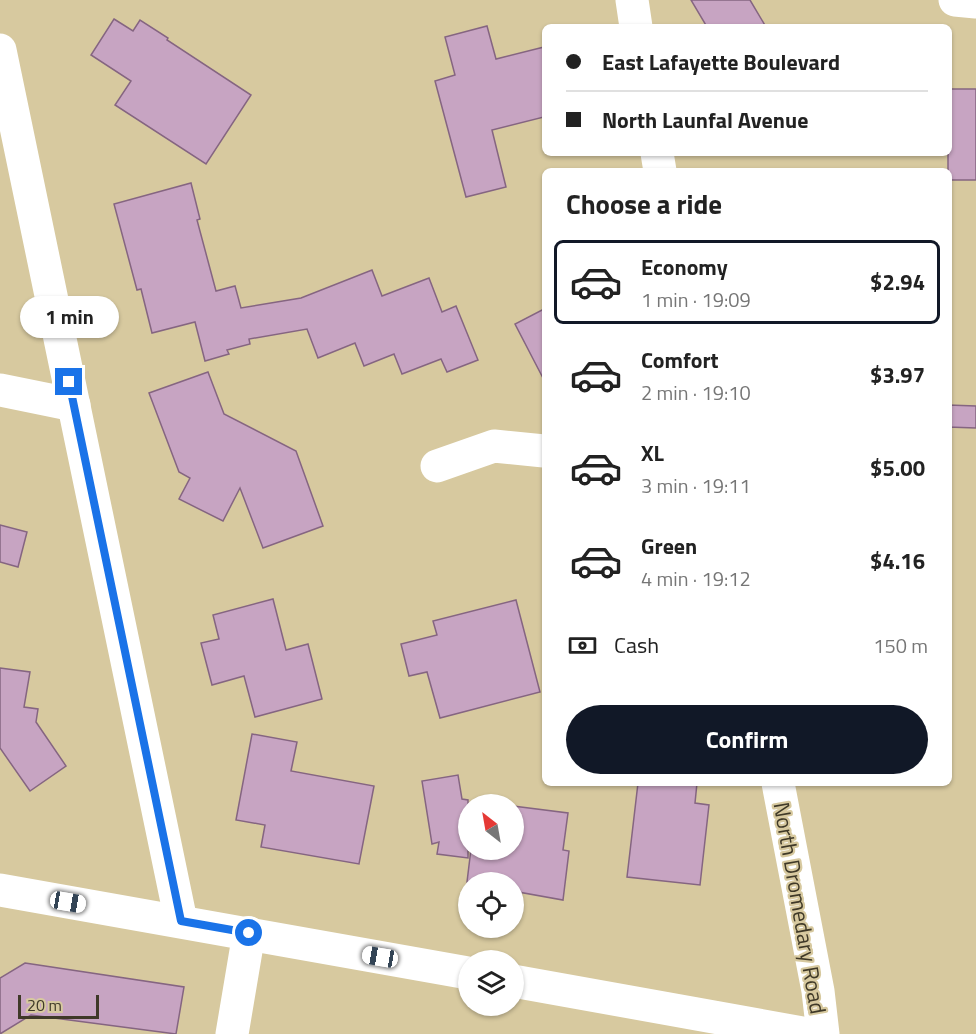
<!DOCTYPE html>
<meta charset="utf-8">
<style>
:root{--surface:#fff;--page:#f2f2f2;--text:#222;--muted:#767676;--line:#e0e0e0;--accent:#111827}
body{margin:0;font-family:"Titillium Web",sans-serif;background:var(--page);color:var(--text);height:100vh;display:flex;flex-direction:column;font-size:22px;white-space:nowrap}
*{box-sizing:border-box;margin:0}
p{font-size:20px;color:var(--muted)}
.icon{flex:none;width:33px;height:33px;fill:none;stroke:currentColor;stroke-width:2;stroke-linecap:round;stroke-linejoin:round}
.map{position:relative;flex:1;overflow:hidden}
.drawer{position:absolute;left:542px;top:168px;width:410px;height:618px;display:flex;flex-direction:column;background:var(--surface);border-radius:9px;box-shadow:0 2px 4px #0004}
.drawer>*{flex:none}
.hud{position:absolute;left:542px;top:24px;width:410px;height:132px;border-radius:9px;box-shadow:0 2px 4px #0004;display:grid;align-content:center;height:132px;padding:0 24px;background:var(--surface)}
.needle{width:39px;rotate:329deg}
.fabs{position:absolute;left:458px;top:794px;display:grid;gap:12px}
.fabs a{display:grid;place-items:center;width:66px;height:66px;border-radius:50%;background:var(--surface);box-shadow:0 2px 4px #0004;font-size:30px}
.scale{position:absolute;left:18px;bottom:15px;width:81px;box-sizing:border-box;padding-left:6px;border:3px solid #3f3928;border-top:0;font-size:16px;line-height:21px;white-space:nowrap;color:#3f3928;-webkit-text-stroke:4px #d7c99f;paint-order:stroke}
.end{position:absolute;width:27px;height:27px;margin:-14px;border:8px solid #1a73e8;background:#fff;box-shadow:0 0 0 3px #fff}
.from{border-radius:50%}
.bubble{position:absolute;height:42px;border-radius:21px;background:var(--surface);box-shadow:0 2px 4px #0004;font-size:20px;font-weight:700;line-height:42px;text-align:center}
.car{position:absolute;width:18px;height:36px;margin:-18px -9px;border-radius:8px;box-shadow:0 0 4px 2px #0007;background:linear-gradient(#fff 24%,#345 0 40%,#fff 0 76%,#345 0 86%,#fff 0)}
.hud b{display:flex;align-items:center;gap:21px;height:57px;font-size:22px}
.hud b+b{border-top:2px solid var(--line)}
.hud i{width:15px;height:15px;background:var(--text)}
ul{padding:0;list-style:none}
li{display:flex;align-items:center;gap:18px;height:84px;margin:0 12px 9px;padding:0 12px;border:3px solid transparent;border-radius:9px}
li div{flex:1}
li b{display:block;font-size:22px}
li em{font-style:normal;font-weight:700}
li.active{border-color:var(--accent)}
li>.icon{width:54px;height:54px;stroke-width:1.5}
h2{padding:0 24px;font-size:27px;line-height:72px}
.pay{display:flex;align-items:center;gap:15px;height:66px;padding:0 24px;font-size:22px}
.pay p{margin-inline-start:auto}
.action{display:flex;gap:12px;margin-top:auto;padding:12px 24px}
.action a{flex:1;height:69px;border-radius:36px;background:var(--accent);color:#fff;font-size:24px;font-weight:700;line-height:69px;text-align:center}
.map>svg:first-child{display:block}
.building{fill:#c7a4c2;stroke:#856581;stroke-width:1.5}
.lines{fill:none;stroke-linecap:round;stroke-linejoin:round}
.minor{stroke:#fff;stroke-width:33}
.route{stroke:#1a73e8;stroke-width:8}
.labels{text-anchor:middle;stroke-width:4.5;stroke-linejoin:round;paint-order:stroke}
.street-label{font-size:22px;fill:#3f3928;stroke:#d7c99f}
</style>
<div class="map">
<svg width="976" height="1034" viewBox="0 0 976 1034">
<rect width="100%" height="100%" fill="#d7c99f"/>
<g class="building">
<polygon points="691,0 750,0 766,27 707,27"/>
<polygon points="114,19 133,31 140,20 168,38 167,40 251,95 206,164 115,105 131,81 91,55"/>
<polygon points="487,26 496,59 544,47 544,117 492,130 506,187 466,197 435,81 455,75 445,37"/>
<rect x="948" y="89" width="28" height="91"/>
<polygon points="191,183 200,219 197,220 216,291 235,286 241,308 301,298 372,270 382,296 429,278 442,312 456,306 478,360 447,372 441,359 402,374 394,354 364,366 355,343 318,358 307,329 249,339 250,344 227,350 229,354 205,361 195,322 152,333 141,289 137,290 114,204"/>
<polygon points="544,309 544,380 515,324"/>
<polygon points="208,372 224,414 296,451 323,526 263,548 240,488 223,521 179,499 190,478 179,472 149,393"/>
<polygon points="948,405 976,406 976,428 948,427"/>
<polygon points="0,525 27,532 18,567 0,562"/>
<polygon points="273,599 286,650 308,644 322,699 255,717 244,676 212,685 201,643 219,639 213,615"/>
<polygon points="516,600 540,692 440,718 427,672 409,676 401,644 437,635 433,621"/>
<polygon points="0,668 30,672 24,707 38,709 36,722 66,766 30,791 0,748"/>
<polygon points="252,734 297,742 291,771 374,786 359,864 261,847 265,825 236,820"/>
<polygon points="458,775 462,799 468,800 468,858 437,854 439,842 432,844 422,781"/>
<polygon points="638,783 697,783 695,803 709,805 700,885 627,877"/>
<polygon points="513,806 568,813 563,850 569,851 563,900 513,891 513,882 467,882 471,849 513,849"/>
<polygon points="25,963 184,987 176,1034 31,1015 0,1034 0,978"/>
</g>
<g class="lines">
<g class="minor">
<polyline points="632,0 636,27"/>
<polyline points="955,0 976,2"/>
<polyline points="0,50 181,921"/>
<polyline points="657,153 660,171"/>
<polyline points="0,390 74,405"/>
<polyline points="437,466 494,446 544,451"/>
<polyline points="778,783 818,991 823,1034"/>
<polyline points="0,890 468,973"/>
<polyline points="513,981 808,1034"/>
<polyline points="232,1034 249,933"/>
</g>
</g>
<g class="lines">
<polyline class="route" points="69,382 181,921 249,933"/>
</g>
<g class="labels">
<g class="street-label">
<text transform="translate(800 908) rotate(80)" y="8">North Dromedary Road</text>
</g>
</g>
</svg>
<div class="fabs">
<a><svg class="needle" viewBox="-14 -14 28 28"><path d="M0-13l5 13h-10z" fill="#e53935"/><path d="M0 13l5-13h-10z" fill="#767676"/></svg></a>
<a><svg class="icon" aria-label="locate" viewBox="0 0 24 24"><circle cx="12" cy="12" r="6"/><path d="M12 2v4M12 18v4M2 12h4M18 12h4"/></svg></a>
<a><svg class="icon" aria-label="layers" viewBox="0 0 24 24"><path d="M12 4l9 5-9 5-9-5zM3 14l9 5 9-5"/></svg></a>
</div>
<div class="scale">20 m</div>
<i class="end from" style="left:249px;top:933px"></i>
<i class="end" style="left:69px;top:382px"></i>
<div class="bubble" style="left:20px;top:296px;width:99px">1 min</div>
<i class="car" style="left:68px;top:902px;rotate:100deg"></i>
<i class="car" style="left:380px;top:957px;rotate:280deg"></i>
<div class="hud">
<b><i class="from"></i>East Lafayette Boulevard</b>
<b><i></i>North Launfal Avenue</b>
</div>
<section class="drawer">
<h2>Choose a ride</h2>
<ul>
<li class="active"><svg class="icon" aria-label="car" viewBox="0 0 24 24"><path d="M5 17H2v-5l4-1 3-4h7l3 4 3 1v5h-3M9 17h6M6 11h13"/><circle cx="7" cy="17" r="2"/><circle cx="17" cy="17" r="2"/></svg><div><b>Economy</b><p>1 min · 19:09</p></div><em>$2.94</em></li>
<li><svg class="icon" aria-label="car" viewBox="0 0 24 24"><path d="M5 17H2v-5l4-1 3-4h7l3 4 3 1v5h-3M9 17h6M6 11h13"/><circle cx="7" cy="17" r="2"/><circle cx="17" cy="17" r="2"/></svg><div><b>Comfort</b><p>2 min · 19:10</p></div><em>$3.97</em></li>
<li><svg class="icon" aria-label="car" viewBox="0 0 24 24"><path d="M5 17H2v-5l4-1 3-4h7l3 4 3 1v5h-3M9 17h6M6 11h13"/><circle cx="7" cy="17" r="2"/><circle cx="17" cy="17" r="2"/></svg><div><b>XL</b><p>3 min · 19:11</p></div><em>$5.00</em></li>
<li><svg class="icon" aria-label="car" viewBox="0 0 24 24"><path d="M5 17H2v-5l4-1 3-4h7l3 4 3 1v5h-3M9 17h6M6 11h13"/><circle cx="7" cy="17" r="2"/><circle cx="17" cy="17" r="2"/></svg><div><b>Green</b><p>4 min · 19:12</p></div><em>$4.16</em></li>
</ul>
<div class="pay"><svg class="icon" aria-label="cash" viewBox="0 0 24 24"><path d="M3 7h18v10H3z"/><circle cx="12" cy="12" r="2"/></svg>Cash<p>150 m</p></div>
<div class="action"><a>Confirm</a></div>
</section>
</div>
